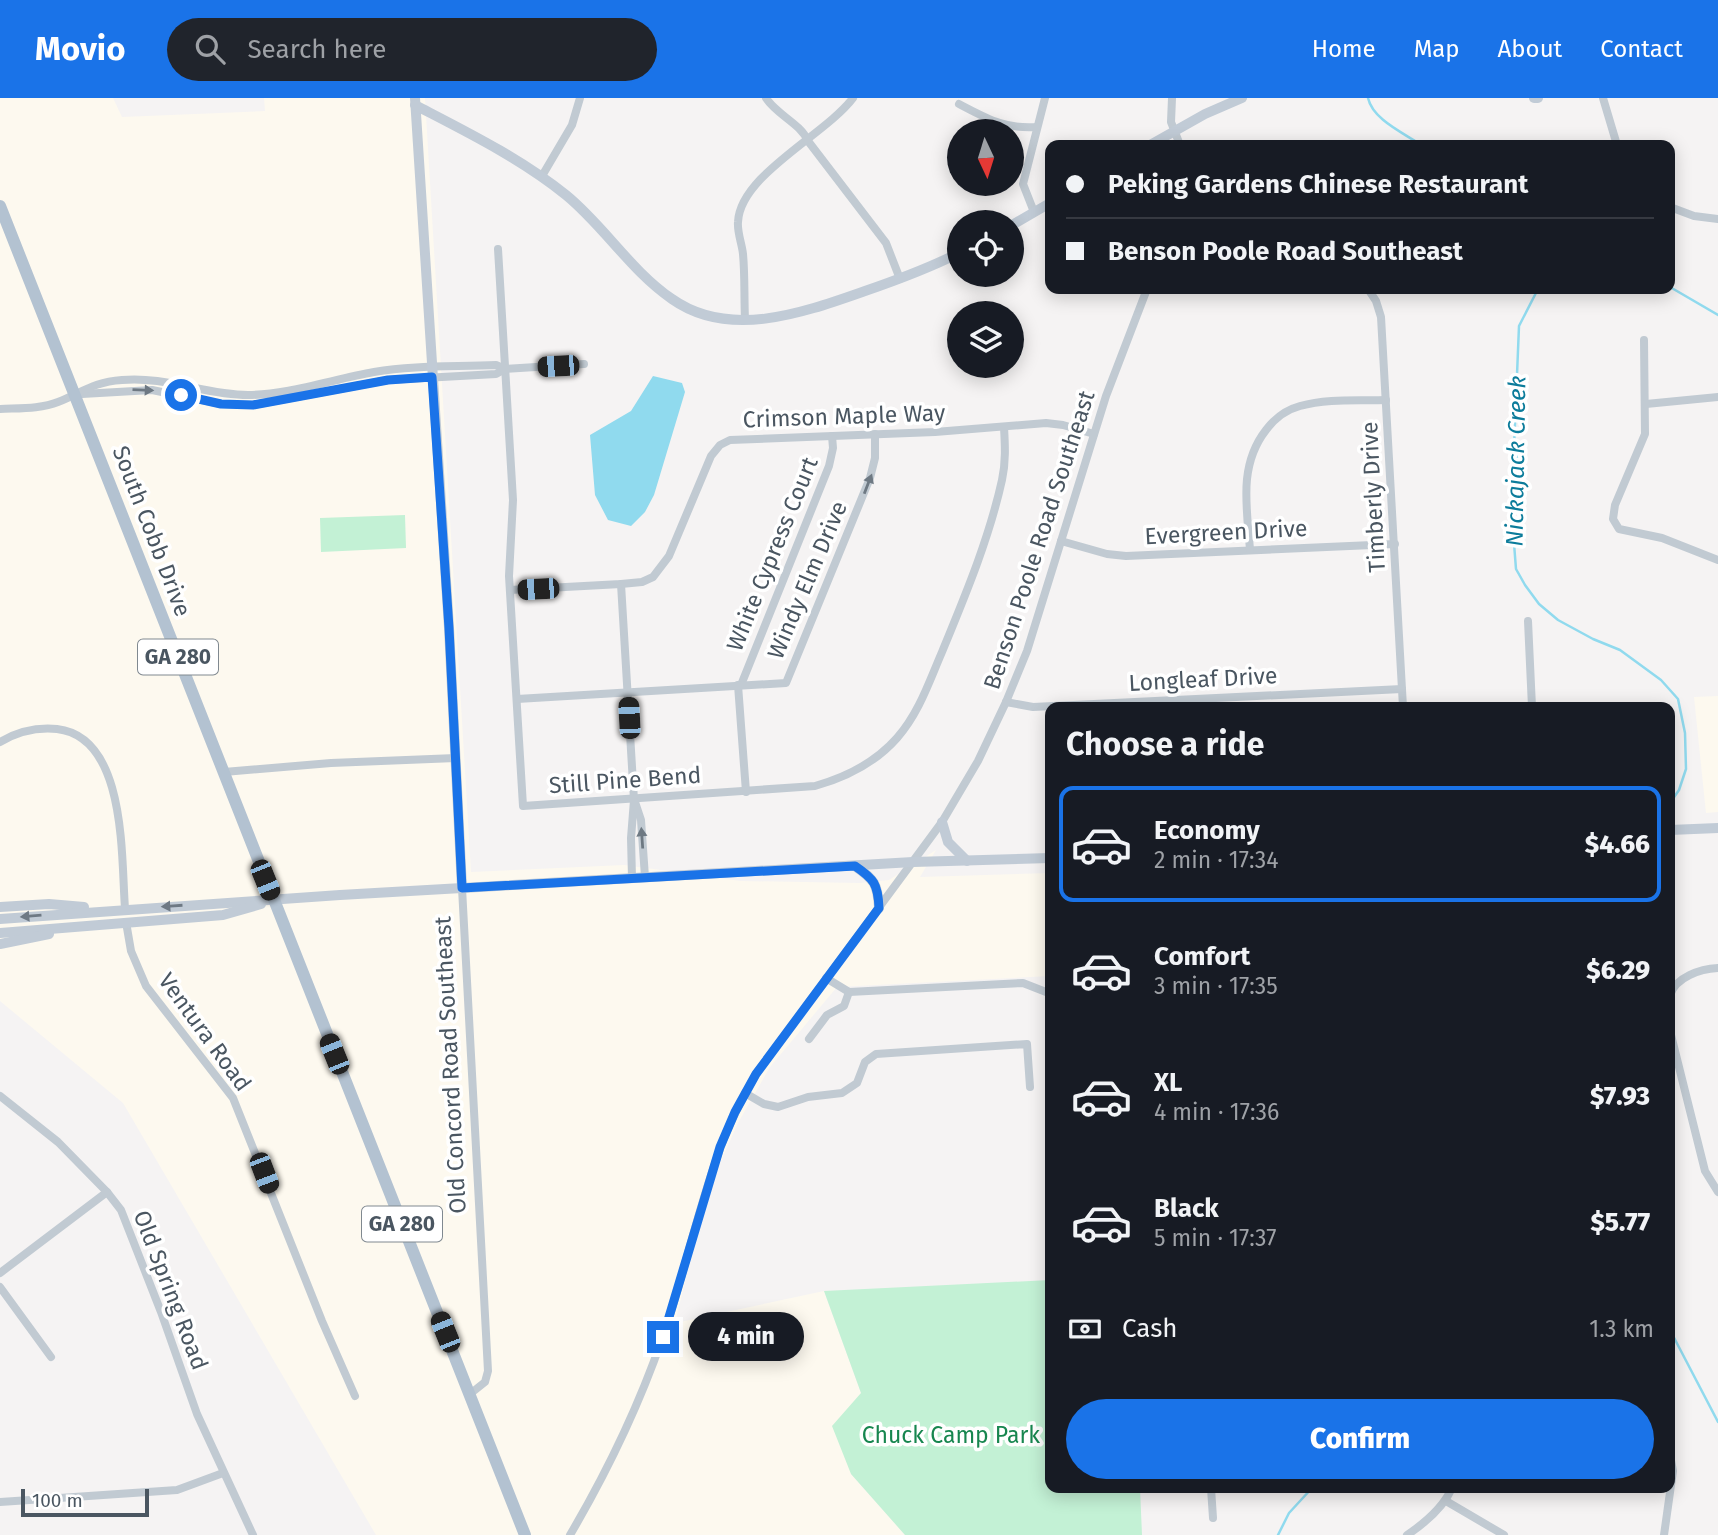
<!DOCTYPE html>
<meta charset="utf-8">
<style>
:root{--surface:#171b24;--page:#20242c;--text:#f1f3f6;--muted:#9ea1a6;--line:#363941;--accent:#1a73e8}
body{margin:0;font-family:"Fira Sans",sans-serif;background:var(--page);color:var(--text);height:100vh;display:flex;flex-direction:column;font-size:26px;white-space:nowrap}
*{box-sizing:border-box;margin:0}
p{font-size:23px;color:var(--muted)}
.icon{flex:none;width:38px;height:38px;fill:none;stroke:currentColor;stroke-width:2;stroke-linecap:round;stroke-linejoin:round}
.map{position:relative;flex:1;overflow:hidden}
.panel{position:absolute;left:1045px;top:604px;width:630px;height:791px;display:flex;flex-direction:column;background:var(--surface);border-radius:14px;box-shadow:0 4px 18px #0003}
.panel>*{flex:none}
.guide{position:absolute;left:1045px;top:42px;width:630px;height:154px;border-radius:14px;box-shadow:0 4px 18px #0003;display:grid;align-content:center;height:154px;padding:0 21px;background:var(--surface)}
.needle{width:46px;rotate:176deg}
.tools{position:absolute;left:947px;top:21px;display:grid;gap:14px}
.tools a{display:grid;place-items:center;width:77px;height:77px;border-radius:50%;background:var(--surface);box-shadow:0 4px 18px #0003;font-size:35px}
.scale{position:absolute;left:21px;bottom:18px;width:128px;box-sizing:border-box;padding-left:7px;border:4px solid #4a5661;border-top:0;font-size:19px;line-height:24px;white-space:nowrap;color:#4a5661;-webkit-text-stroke:5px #fff;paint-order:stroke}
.end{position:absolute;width:32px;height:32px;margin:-16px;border:9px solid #1a73e8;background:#fff;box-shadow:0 0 0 4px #fff}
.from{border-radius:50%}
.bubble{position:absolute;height:49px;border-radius:24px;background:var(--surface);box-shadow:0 4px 18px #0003;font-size:23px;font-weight:800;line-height:49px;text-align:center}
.car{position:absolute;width:21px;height:42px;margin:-21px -10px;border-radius:9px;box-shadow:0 0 5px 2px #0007;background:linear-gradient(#222 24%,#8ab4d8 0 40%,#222 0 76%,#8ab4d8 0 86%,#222 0)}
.guide b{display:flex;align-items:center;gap:24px;height:66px;font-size:26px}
.guide b+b{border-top:2px solid var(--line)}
.guide i{width:18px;height:18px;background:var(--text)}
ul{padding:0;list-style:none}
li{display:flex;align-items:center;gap:21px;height:116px;margin:0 14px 10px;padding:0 7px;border:4px solid transparent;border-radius:14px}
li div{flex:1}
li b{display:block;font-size:26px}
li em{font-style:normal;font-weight:800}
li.selected{border-color:var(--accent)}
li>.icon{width:63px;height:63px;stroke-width:1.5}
h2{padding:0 21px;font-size:32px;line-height:84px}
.pay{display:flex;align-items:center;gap:18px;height:77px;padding:0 21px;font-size:26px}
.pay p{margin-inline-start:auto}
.action{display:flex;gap:14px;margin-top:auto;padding:14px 21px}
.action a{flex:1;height:80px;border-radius:42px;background:var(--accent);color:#fff;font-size:28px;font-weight:800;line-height:80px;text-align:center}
header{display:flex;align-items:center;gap:42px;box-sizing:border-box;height:98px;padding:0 35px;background:var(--accent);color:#fff}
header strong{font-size:33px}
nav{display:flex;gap:38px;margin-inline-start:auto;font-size:24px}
.search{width:490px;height:63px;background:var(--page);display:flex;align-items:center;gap:18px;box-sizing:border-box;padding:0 24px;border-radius:38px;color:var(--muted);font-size:26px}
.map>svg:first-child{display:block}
.commercial{fill:#fdf9ef}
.green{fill:#c3f1d5}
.water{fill:#90daee}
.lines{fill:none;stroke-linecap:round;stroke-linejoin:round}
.stream{stroke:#90daee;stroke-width:2.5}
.street{stroke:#c1cad2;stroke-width:8}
.secondary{stroke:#c1cbd6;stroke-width:10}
.primary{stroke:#b3c2d1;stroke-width:12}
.oneway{fill:#6e7983}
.oneway2{fill:#6e7984}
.route{stroke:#1a73e8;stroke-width:9}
.labels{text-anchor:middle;stroke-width:7;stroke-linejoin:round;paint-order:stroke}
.shield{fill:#fff;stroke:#808990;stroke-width:2}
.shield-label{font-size:21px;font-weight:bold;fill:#4a5661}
.street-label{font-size:23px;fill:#4a5661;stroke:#fff}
.park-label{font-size:23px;fill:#17864f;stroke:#fff}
.water-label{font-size:24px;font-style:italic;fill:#0c7c9b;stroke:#fff}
</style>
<header>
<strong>Movio</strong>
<div class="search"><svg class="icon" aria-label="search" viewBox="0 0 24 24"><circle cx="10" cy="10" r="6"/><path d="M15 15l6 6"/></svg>Search here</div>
<nav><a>Home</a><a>Map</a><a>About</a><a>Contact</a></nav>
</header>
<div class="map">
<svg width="1718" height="1437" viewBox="0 0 1718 1437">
<rect width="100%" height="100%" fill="#f5f3f3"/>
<g class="commercial">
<polygon points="0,0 113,0 122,19 265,13 264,0 425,0 471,774 624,767 741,783 860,785 889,782 936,752 920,779 1050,775 1050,878 837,889 770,969 738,1025 706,1096 675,1225 824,1193 861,1295 851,1376 905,1437 376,1437 123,1005 0,903"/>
<polygon points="1718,598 1718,714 1706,715 1694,599"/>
</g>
<g class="green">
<polygon points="405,417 406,450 321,454 320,420"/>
<polygon points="1050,1182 1050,1390 1140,1390 1142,1437 905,1437 851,1376 832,1328 861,1295 824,1193"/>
</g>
<polygon class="water" points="653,278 682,285 685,294 654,397 645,414 631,428 608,422 595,397 590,337 631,313"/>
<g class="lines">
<g class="stream">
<path d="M1368,0C1373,22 1404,35 1421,47"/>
<polyline points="1670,189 1718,217"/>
<polyline points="1538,191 1519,228 1514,350 1517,360 1512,420 1516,471 1525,487 1539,506 1558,522 1593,541 1620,552 1661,582 1678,601 1685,635 1686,671 1679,692 1670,705"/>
<polyline points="1670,1232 1718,1324"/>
<polyline points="1278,1437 1289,1415 1312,1390"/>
</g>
<g class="street">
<path d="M766,0C777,17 800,25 808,43L886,145L900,181"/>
<polyline points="1172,0 1171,24 1180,47"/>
<polyline points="1603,0 1617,47"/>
<path d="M959,6C988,21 1004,31 1037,29"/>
<polyline points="542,78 572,27 580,0"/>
<polyline points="1670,109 1694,118 1718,121"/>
<polyline points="1034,114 1023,86 1045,0"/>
<path d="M498,151L513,402L509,478L523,708L815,688C847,679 875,665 897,640C919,615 929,584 942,554C965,498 989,441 1002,382C1006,364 1005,347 1004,329"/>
<polyline points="1368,191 1376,203 1381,219 1403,609"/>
<path d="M745,221C744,199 745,177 743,156C742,146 737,134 738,124C740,77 825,37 853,0"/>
<polyline points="1644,242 1645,336 1615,407 1613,421 1619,431 1662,440 1718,462"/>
<polyline points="82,296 152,292 221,306 253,307 388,282 496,276 505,271"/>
<polyline points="1646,306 1718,299"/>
<path d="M0,311C18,310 41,311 58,304C83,294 93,284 122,282C166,278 205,297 248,297C287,297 334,281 374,274C414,267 455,269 496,267L505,271L584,266"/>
<polyline points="1061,443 1107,456 1126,458 1395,446"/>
<path d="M1250,452C1247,410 1238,368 1266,332C1275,320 1285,312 1300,308C1328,300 1358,303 1386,302"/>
<polyline points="621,486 634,702 631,740 632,780"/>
<polyline points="510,492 621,486 642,484 653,479 669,458 711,358 720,347 730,342 935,334 1046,325 1063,327 1094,336"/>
<polyline points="1528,523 1532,609"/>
<polyline points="738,587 746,694"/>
<polyline points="741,587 829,368 833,350 832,338"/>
<polyline points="517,601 786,585 870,380 875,360 875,336"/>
<polyline points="1006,604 1033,609 1402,591"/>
<path d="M0,644C17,634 37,629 57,631C127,639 121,760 125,810"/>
<polyline points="224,674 331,665 456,660"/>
<polyline points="635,704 641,722 645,779"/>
<polyline points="462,790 488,1273 485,1284 470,1296"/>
<polyline points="126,824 131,853 146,888 233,1000 322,1223 355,1298"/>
<polyline points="826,880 849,894 1023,885 1046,894"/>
<path d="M1670,897C1676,879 1700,871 1718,870"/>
<polyline points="1670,933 1705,1073 1718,1094"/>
<polyline points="809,941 827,917 844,908 849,894"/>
<polyline points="745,995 764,1006 778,1009 808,999 842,995 857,985 865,964 876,956 1027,946 1030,989"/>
<polyline points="0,998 58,1044 107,1094 121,1112 161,1214 197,1316 253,1437"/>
<polyline points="0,1175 107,1094"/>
<polyline points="0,1189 51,1259"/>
<polyline points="1211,1390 1213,1420"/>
<polyline points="1446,1403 1504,1437"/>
<polyline points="0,1404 177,1392 223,1375"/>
<path d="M570,1437C607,1374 638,1310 662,1241C685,1176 698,1107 723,1043C732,1019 744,998 756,976L942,724L978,663L1006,604L1027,553L1106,298L1147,191"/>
<path d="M1407,1437C1425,1425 1443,1410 1452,1390"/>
<polyline points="1664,1437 1673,1373 1670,1357"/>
</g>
<g class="secondary">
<polyline points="415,0 449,530 462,790"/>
<polyline points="1534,0 1538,0"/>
<path d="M415,7C467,34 520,60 566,97C604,128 631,173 672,201C730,242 805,214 865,193C897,182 929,170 959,155"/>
<polyline points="1150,47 1205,16 1242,0"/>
<polyline points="1012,127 1050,105"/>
<polyline points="942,724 948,744 967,763"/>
<polyline points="1670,732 1718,730"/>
<path d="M855,768C874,781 878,786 879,810"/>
<polyline points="0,809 49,806 84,809"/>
<polyline points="0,821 340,797 913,764 1050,760"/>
<polyline points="0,835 223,817 261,806"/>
<polyline points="0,846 49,836"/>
</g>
<polyline class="primary" points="0,108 525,1437"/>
</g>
<defs><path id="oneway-solid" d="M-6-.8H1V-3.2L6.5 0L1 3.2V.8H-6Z" transform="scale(1.75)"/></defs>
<g class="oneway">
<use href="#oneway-solid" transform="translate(143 292) rotate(2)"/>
<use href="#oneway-solid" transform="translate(868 386) rotate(-69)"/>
<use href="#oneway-solid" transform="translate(642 740) rotate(-94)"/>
</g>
<g class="oneway2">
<use href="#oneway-solid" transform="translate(172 808) rotate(176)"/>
<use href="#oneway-solid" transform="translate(31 818) rotate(175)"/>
</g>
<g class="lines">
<path class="route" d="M181,297L221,306L253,307L388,282L432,279L449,530L462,790L855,768C874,781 878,786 879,810L756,976L735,1014L720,1049L663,1239"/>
</g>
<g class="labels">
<g class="shield">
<rect x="138" y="541.5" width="80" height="35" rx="5"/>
<rect x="362" y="1108.5" width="80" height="35" rx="5"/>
</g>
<g class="shield-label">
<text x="178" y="566">GA 280</text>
<text x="402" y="1133">GA 280</text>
</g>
<g class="street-label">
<text transform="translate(844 318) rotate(-2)" y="8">Crimson Maple Way</text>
<text transform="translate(1373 399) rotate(-93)" y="8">Timberly Drive</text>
<text transform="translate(152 433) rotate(69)" y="8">South Cobb Drive</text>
<text transform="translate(1226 434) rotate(-3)" y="8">Evergreen Drive</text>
<text transform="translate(1039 442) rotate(-72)" y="8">Benson Poole Road Southeast</text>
<text transform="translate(772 456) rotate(-68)" y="8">White Cypress Court</text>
<text transform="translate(807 482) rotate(-67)" y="8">Windy Elm Drive</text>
<text transform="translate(1203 581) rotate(-3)" y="8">Longleaf Drive</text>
<text transform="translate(625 682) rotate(-4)" y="8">Still Pine Bend</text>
<text transform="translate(205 934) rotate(54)" y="8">Ventura Road</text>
<text transform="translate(450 967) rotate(-93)" y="8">Old Concord Road Southeast</text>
<text transform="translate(171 1192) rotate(69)" y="8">Old Spring Road</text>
</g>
<g class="park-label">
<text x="951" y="1345">Chuck Camp Park</text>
</g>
<g class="water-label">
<text transform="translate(1516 363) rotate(-89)" y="8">Nickajack Creek</text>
</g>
</g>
</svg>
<div class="tools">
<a><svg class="needle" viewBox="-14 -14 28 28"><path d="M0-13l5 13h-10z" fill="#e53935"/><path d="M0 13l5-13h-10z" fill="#9ea1a6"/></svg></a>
<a><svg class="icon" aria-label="locate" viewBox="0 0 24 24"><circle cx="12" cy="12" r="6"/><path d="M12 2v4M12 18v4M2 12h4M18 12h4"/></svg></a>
<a><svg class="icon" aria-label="layers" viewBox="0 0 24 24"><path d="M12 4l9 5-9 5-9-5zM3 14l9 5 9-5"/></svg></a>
</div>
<div class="scale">100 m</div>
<i class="end from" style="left:181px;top:297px"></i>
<i class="end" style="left:663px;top:1239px"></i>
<div class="bubble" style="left:688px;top:1214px;width:116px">4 min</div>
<i class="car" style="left:558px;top:268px;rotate:267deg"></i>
<i class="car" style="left:538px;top:491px;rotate:267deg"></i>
<i class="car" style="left:629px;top:620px;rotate:357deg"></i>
<i class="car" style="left:265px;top:782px;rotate:158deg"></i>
<i class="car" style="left:334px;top:956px;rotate:338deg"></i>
<i class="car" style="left:264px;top:1075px;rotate:159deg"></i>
<i class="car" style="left:445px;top:1234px;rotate:338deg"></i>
<div class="guide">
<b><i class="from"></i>Peking Gardens Chinese Restaurant</b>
<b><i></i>Benson Poole Road Southeast</b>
</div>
<section class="panel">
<h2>Choose a ride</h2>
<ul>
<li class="selected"><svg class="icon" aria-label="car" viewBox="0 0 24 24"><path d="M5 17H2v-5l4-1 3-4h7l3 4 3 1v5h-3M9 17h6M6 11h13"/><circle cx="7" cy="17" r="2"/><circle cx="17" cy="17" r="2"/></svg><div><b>Economy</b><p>2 min · 17:34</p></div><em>$4.66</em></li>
<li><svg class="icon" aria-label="car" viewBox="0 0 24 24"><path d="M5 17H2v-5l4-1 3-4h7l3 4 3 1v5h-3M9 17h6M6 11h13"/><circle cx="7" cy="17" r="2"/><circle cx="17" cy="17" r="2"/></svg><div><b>Comfort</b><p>3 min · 17:35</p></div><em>$6.29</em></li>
<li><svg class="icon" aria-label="car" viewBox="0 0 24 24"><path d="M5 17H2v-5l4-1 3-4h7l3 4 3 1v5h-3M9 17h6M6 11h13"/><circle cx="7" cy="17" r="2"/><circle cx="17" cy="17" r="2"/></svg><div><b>XL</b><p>4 min · 17:36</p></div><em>$7.93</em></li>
<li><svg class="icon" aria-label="car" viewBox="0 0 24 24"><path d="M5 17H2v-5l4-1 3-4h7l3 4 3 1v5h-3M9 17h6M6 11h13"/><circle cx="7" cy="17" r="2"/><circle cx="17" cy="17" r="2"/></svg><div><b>Black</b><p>5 min · 17:37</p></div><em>$5.77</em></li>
</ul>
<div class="pay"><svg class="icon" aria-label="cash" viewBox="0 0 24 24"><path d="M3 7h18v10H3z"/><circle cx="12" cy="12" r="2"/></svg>Cash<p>1.3 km</p></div>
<div class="action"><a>Confirm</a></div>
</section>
</div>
